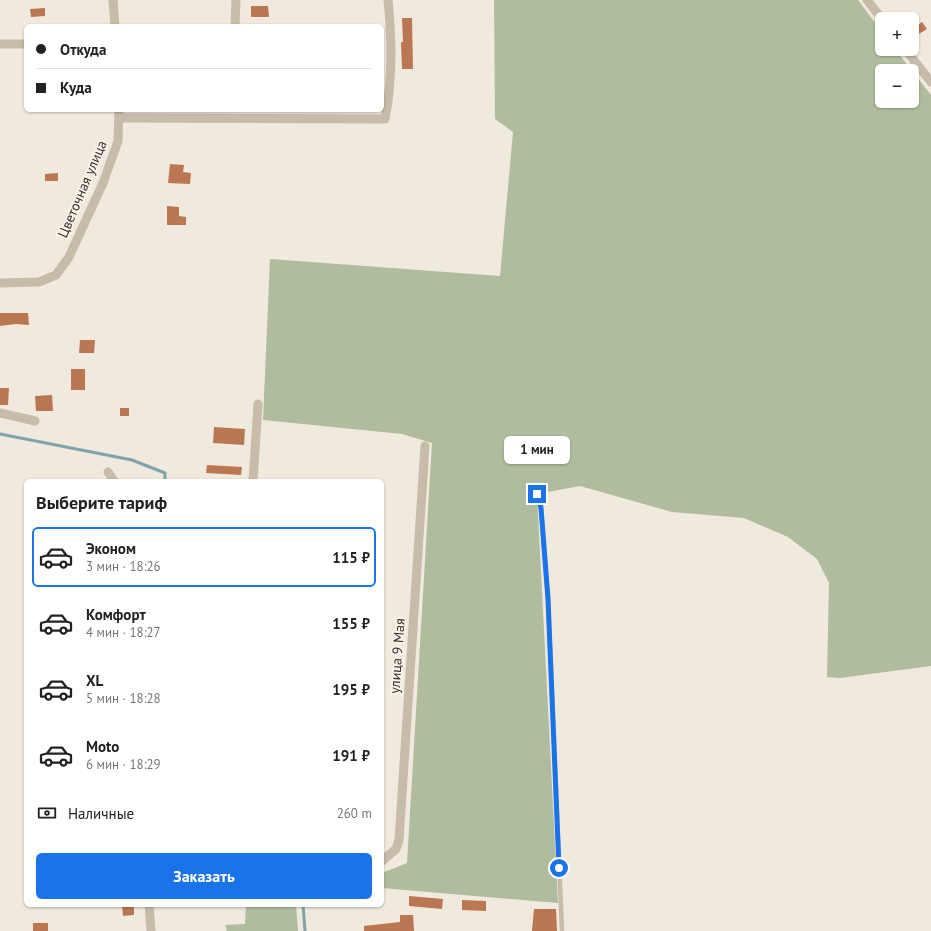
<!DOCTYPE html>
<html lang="ru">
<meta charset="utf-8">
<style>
:root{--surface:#fff;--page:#f6f6f6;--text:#222;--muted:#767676;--line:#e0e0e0;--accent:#1a73e8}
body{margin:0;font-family:"PT Sans",sans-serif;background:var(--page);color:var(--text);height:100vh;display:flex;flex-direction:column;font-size:15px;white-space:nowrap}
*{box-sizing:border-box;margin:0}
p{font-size:13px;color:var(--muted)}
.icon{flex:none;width:22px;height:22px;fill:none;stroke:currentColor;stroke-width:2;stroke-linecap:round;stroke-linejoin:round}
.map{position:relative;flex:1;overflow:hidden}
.details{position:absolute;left:24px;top:479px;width:360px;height:428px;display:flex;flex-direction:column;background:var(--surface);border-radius:6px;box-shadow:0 1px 3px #0004}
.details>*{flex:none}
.banner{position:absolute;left:24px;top:24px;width:360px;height:88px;border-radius:6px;box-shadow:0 1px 3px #0004;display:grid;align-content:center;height:88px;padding:0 12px;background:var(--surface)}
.controls{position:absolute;left:875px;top:12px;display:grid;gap:8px}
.controls a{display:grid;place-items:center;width:44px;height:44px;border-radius:6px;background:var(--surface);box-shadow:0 1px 3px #0004;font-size:20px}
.end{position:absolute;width:18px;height:18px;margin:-9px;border:5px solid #1a73e8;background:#fff;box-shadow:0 0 0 2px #fff}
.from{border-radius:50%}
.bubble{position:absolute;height:28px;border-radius:6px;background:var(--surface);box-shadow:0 1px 3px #0004;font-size:13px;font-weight:700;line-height:28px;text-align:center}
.banner b{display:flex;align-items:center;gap:14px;height:38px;font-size:15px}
.banner b+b{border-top:1px solid var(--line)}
.banner i{width:10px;height:10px;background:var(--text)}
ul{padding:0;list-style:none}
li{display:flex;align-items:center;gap:12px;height:60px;margin:0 8px 6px;padding:0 4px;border:2px solid transparent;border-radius:6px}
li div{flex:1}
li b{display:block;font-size:15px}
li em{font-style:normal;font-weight:700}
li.on{border-color:var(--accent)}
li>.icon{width:36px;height:36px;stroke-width:1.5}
h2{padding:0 12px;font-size:18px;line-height:48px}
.pay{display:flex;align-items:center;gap:10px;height:44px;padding:0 12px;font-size:15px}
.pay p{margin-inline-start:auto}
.cta{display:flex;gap:8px;margin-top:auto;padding:8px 12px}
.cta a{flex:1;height:46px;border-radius:6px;background:var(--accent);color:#fff;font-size:16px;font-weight:700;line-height:46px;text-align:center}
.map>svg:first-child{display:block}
.green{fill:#afbd9e;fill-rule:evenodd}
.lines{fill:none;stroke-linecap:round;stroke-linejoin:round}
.stream{stroke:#7fa3aa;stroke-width:3}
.building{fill:#ba7751}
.lane{stroke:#c7bbaa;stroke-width:4.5}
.street{stroke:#c7bbaa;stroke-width:9}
.route{stroke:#1a73e8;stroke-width:5}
.labels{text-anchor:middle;stroke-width:4;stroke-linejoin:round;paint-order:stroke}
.street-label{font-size:14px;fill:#352e29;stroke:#f8f3e9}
</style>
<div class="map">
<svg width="931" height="931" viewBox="0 0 931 931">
<rect width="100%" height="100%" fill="#f0e9dd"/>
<g class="green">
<path d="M494,0H858L882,32V49H895L931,95V666L840,678L827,677L829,583L817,559L788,537L744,518L672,512L580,486L537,494L558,903L382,888V873L407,863L432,443L402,434L263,420L270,259L500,276L513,132L495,119ZM882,71H912V101H882Z"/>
<polygon points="246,905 296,905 298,931 227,931 225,925 245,924"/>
</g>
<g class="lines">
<g class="stream">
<polyline points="0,434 132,460 165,473 165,481"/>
<polyline points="303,905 305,931"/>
</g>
</g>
<g class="building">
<polygon points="251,6 268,6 269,17 251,17"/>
<polygon points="45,8 45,16 31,17 30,9"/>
<polygon points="402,18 412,18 413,69 402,69 401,42 403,42"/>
<polygon points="922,22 927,29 912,38 912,29"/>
<polygon points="170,164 184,165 183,172 191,173 190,184 168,183"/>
<polygon points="58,173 58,181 45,181 45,174"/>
<polygon points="167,206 179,207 179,216 186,217 186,225 167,225"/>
<polygon points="0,313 28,313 29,325 16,324 0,326"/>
<polygon points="80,340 95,340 94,353 79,353"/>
<rect x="71" y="369" width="14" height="21"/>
<polygon points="0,388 9,388 8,405 0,405"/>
<polygon points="52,395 53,411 36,411 35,396"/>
<rect x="120" y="408" width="9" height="8"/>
<polygon points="214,427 245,429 244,445 213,443"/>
<polygon points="207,465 242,467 241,475 206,473"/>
<polygon points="409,896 443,899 442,909 409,906"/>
<polygon points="462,900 486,901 486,911 462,910"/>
<polygon points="122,905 134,905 134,915 123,916"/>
<polygon points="534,909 556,909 557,931 532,931"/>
<polygon points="400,915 413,915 414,931 364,931 364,926 400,922"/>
<rect x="33" y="923" width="15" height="8"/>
</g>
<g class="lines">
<polyline class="lane" points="537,494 541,508 548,599 562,931"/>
<g class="street">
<polyline points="113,0 115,26"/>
<polyline points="867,0 882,19"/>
<polyline points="235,26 236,0"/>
<polyline points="0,44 26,44"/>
<polyline points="905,49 931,82"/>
<path d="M119,118L385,119C393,80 392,40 388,0"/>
<polyline points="0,283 39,282 56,275 69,257 103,183 118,141 119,110"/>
<polyline points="0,413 35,421"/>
<polyline points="108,472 114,481"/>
<polyline points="253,481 258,404"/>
<polyline points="382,861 396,849 399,840 425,446"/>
<polyline points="149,905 151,931"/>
</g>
</g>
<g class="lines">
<polyline class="route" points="537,494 541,508 548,599 559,868"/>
</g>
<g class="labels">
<g class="street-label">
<text transform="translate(82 189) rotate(-67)" y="5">Цветочная улица</text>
<text transform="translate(397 656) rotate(-86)" y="5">улица 9 Мая</text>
</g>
</g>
</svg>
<div class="controls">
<a>+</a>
<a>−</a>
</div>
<i class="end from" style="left:559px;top:868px"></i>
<i class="end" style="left:537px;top:494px"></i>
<div class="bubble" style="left:504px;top:436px;width:66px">1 мин</div>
<div class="banner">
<b><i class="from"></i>Откуда</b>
<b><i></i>Куда</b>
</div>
<section class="details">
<h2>Выберите тариф</h2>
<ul>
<li class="on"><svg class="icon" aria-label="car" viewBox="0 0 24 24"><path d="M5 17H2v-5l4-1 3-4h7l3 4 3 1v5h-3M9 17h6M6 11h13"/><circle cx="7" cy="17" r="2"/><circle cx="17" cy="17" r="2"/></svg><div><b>Эконом</b><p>3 мин · 18:26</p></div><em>115 ₽</em></li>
<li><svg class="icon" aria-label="car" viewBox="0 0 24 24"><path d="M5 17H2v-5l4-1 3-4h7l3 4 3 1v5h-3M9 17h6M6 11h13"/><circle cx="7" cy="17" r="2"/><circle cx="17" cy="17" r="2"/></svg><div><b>Комфорт</b><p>4 мин · 18:27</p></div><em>155 ₽</em></li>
<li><svg class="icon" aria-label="car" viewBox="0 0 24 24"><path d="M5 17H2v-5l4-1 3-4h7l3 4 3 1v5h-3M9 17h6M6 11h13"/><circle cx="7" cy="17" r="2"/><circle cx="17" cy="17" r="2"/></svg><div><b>XL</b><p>5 мин · 18:28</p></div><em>195 ₽</em></li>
<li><svg class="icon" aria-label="car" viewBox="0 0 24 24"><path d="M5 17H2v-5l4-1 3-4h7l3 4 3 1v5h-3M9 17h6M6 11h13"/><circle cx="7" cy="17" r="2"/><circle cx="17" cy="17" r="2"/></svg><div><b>Moto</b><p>6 мин · 18:29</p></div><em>191 ₽</em></li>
</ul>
<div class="pay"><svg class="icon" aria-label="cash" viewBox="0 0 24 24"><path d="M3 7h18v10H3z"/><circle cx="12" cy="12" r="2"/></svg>Наличные<p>260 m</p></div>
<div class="cta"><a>Заказать</a></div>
</section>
</div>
